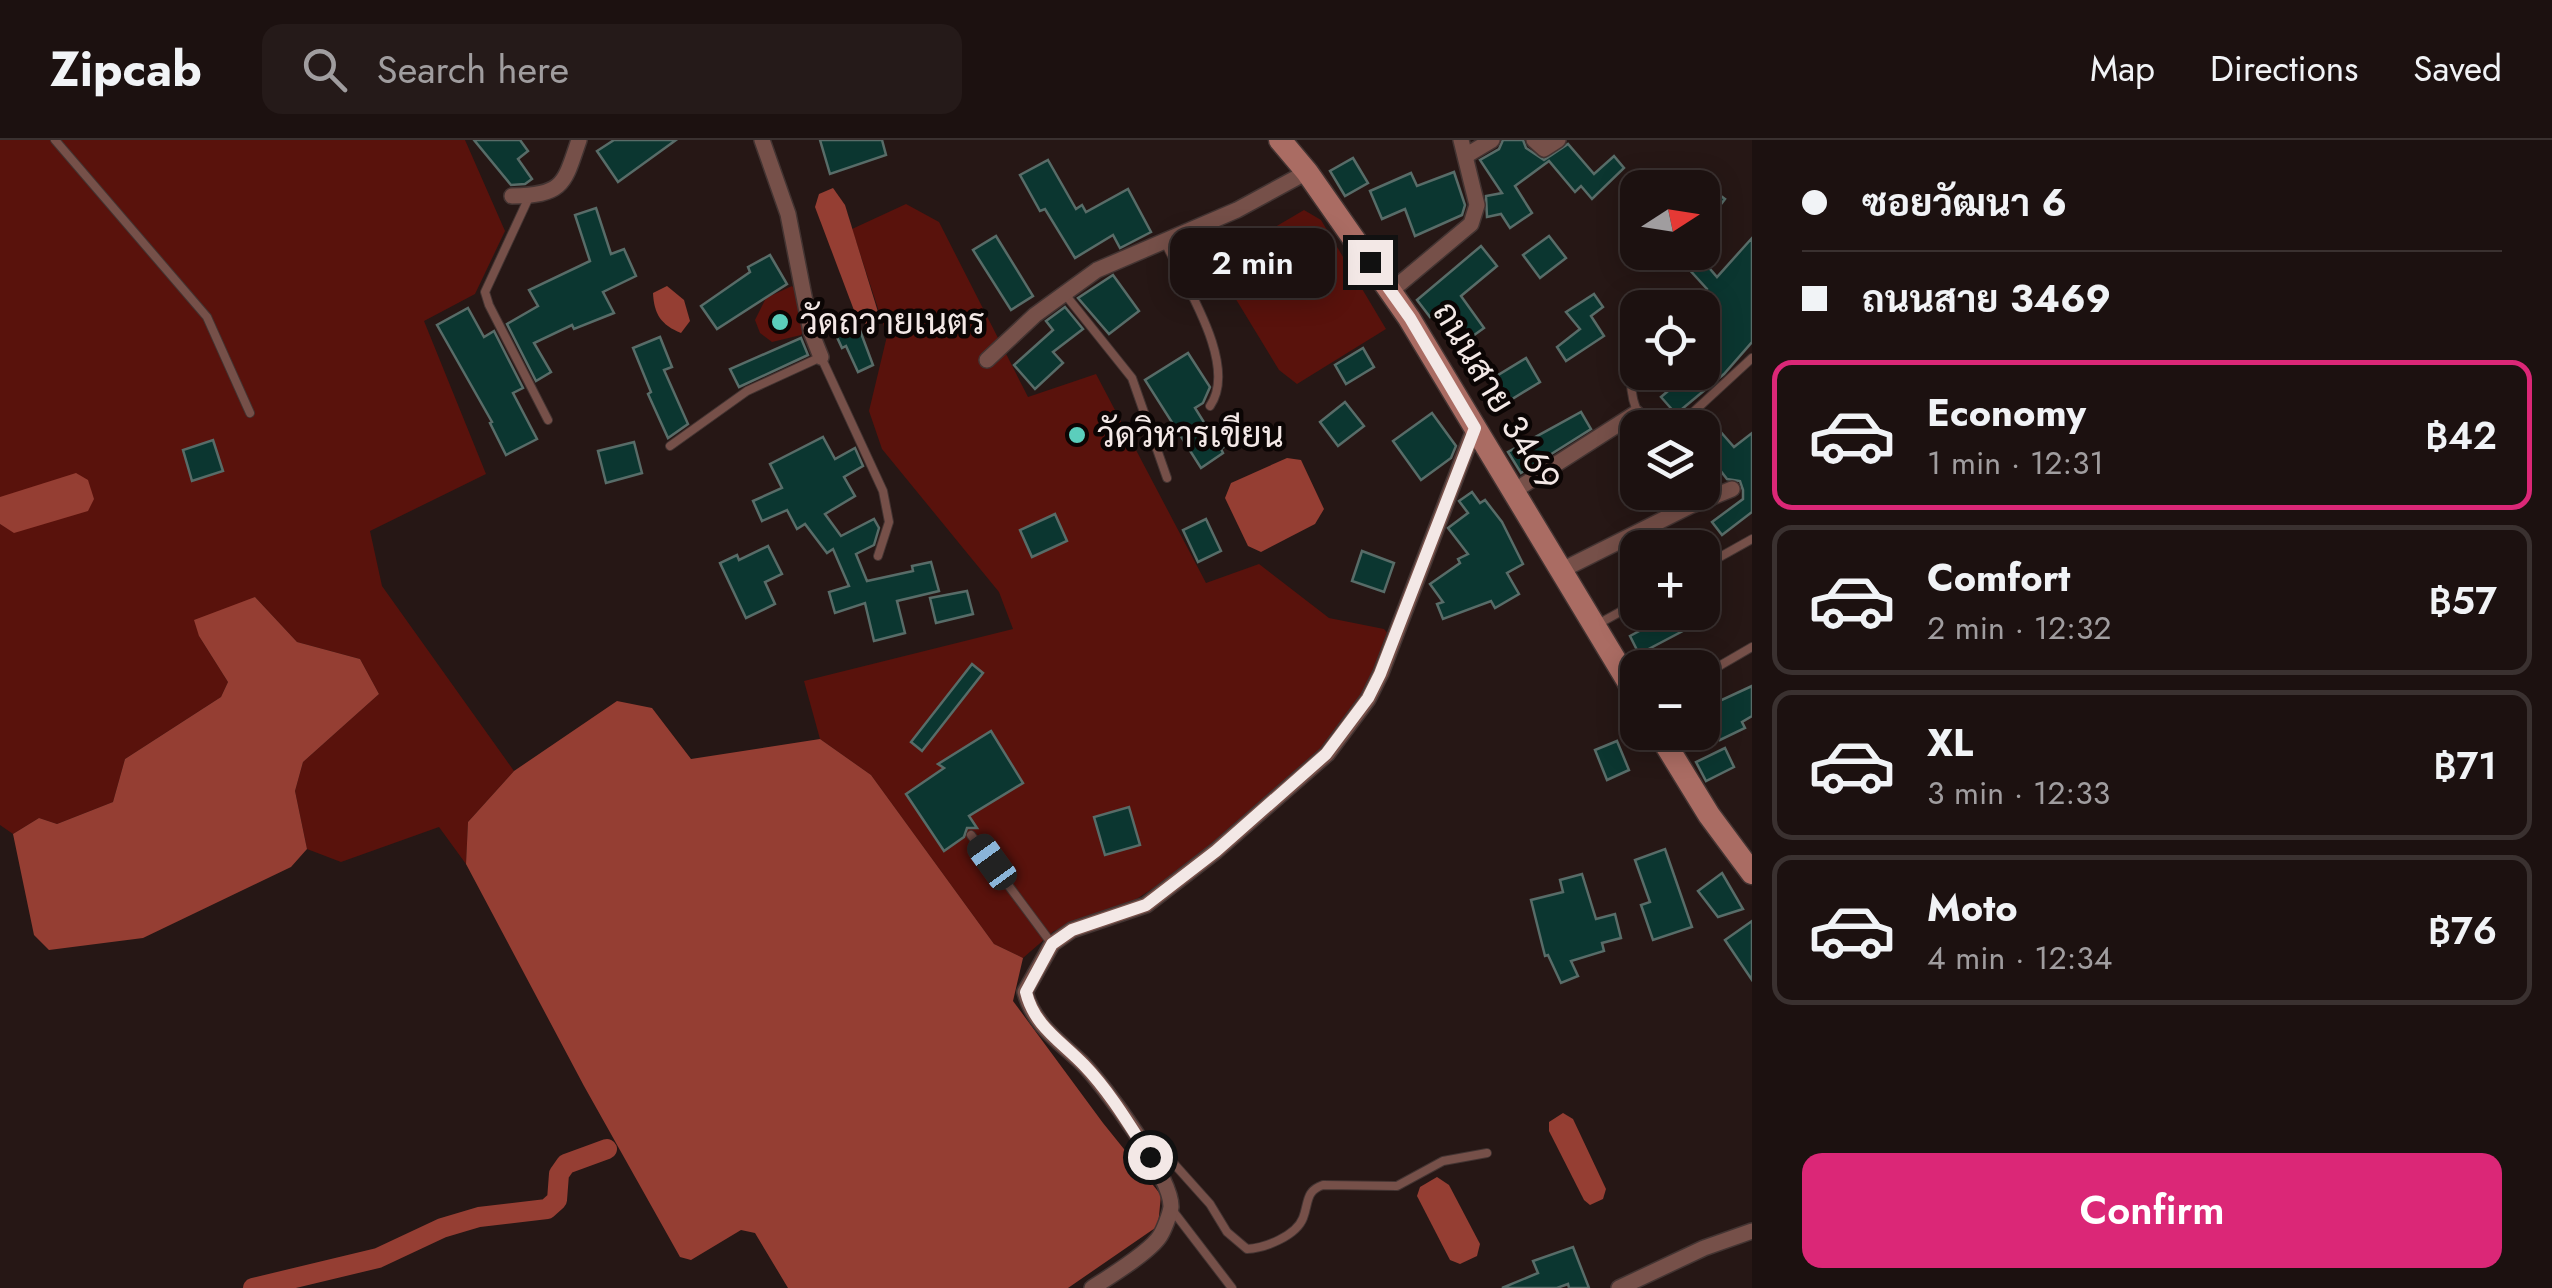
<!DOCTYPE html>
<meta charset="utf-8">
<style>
:root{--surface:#1c1110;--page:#251a19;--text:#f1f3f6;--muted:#a09d9f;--line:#3a3130;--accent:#db2777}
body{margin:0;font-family:Jost,Sarabun,sans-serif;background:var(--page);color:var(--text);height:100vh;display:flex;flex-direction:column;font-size:38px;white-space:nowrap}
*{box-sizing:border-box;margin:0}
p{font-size:32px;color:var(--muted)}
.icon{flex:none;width:55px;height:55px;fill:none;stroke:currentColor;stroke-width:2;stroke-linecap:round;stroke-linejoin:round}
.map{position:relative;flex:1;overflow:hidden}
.drawer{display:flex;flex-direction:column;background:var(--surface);width:800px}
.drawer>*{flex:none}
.top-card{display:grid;align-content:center;height:220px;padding:0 50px;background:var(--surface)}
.needle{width:65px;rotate:78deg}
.fabs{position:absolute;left:1620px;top:30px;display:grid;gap:20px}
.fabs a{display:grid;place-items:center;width:100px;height:100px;border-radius:20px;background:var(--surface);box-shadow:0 5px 25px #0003,0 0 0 2px var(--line);font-size:50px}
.end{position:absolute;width:45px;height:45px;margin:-22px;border:12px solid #f3e8e6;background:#111;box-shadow:0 0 0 5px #111}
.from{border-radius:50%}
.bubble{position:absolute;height:70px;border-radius:20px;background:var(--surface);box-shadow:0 5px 25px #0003,0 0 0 2px var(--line);font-size:32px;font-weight:600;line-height:70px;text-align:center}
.car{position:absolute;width:30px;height:60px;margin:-30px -15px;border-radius:12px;box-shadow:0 0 8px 2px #0007;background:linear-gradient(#222 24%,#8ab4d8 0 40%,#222 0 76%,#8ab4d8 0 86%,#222 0)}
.top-card b{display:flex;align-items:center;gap:35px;height:95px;font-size:38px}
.top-card b+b{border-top:2px solid var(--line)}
.top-card i{width:25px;height:25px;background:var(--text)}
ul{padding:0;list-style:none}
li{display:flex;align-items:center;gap:30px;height:150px;margin:0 20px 15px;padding:0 30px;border:5px solid var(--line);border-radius:20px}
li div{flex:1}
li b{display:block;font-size:38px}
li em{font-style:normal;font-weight:600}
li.current{border-color:var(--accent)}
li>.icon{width:90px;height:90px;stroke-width:1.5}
.cta{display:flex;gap:20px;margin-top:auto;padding:20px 50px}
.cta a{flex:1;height:115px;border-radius:20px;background:var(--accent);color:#fff;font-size:40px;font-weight:600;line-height:115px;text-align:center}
header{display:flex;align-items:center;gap:60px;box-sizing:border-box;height:140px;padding:0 50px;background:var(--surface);border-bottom:2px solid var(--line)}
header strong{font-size:48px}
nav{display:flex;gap:55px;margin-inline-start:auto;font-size:35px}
.search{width:700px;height:90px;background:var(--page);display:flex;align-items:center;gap:25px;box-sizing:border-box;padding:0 35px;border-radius:20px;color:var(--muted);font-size:38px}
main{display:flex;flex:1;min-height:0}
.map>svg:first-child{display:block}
.green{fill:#59120c}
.water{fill:#953e33}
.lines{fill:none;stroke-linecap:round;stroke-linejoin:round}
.canal{stroke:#953e33;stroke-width:20}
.building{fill:#0b3630;stroke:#586c68;stroke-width:2.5}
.lane-casing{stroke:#433432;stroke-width:10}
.street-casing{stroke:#433432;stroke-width:18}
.secondary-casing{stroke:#433432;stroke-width:25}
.lane{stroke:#765049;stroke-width:8}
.street{stroke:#765049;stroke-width:15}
.secondary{stroke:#aa6c63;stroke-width:22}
.route{stroke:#f3e8e6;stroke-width:12}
.poi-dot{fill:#5bcebc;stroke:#0b0504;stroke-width:4}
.labels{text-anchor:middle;stroke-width:9;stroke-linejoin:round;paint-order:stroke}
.poi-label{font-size:35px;fill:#f3e8e6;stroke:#0b0504;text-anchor:start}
.street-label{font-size:35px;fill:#f3e8e6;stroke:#0b0504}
</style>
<header>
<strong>Zipcab</strong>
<div class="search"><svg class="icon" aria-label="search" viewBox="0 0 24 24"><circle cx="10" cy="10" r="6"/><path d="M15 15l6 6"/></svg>Search here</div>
<nav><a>Map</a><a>Directions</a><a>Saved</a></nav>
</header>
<main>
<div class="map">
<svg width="1752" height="1148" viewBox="0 0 1752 1148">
<rect width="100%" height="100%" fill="#261715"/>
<g class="green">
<polygon points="0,0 465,0 505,91 475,154 424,181 486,334 370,391 382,446 514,631 468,682 466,724 439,687 341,722 307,709 295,651 303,622 379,554 360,519 297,502 255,457 199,496 228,542 221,557 125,619 113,662 57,684 39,678 13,694 0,685 0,384 14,392 0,359"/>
<polygon points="906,64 939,82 1028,257 1096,234 1206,443 1259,424 1329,478 1384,489 1391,497 1364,553 1316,615 1207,713 1129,764 1054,791 1023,818 994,804 871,635 820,599 804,541 1013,489 999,452 882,309 869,271 887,196 852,89"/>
<polygon points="1304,70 1321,80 1386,189 1297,244 1279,230 1220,133 1238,109"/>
<polygon points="792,146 798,153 805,188 801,195 772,202 760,193 755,180 766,158"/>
</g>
<g class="water">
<polygon points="833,48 845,65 878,172 875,182 866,184 855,173 815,67 819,54"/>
<path d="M667,146L684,160L690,181L681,193C661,185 654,174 653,153Z"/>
<polygon points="1287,318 1301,320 1324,369 1315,384 1261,412 1248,406 1225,358 1231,343"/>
<polygon points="76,333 88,340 94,359 88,371 14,393 0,384 0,357"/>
<polygon points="255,457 297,502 360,519 379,554 303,622 295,651 307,709 291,727 143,798 49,810 34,795 13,694 39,678 57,684 113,662 125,619 221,557 228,542 199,496 194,480"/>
<polygon points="617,561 652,568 691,619 820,599 871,635 994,804 1023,818 1013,861 1103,983 1161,1055 1158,1086 1068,1148 788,1148 755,1093 741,1090 691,1120 680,1117 584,946 466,724 468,682 514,631"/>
<polygon points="1563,973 1573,979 1606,1049 1603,1059 1590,1065 1584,1060 1549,991 1549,982"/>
<polygon points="1437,1037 1449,1045 1480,1104 1477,1116 1460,1124 1450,1120 1417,1056 1420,1047"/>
</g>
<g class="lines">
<polyline class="canal" points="253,1148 378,1118 442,1088 479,1077 547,1069 557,1060 559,1034 566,1024 607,1009"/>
</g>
<g class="building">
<polygon points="474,0 520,0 528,11 518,19 532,39 525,44 511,45"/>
<polygon points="614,0 676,0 618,42 597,11"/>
<polygon points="820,0 882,0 886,15 830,34"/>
<polygon points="1503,0 1523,0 1526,8 1544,20 1568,4 1594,34 1614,16 1624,28 1592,59 1581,46 1575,52 1549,21 1515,46 1532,73 1510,88 1501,74 1487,77 1486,56 1502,53 1480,20 1499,9"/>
<polygon points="1353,18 1368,43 1345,56 1330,31"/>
<polygon points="1048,20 1076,69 1082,65 1086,72 1128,49 1151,92 1120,108 1113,95 1075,118 1045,69 1040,71 1020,35"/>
<polygon points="1454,32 1465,65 1462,75 1415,96 1405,69 1382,79 1370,51 1411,33 1417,46"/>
<polygon points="1702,42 1725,59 1702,89"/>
<polygon points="596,68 611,114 624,109 636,136 603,152 614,173 574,189 572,185 534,203 551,232 536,241 507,184 538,166 529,150 590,121 575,75"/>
<polygon points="996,96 1033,156 1011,170 973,110"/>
<polygon points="1549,96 1566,118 1540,138 1523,115"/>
<polygon points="1752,98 1752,202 1724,234 1676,274 1661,257 1680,241 1671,232 1702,232 1702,162 1707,149 1687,127 1699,116 1717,137"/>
<polygon points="1481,106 1497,126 1461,156 1484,188 1456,208 1433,175 1430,177 1417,160"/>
<polygon points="770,115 787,144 717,189 701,166 750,132 748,127"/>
<polygon points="1113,135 1139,171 1109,194 1078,158"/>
<polygon points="1594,154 1603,167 1591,176 1604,196 1566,221 1557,207 1580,189 1566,172"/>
<polygon points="1065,167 1083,189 1053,212 1063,223 1035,249 1014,225 1053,190 1046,181"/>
<polygon points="468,168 484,197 494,191 523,248 513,253 537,299 506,315 490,283 492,282 437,185"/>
<polygon points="858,185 873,225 858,232 846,206 842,208 836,195"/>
<polygon points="660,197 672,227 664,230 688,284 668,298 648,254 651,252 633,208"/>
<polygon points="801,198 808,215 739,247 730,229"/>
<polygon points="1363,208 1374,227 1346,244 1335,225"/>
<polygon points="1188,213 1210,247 1203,263 1195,268 1210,292 1225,282 1236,299 1221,309 1223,313 1201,328 1145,240"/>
<polygon points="1526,218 1540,242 1504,264 1490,240"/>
<polygon points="1345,262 1364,286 1338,306 1320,282"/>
<polygon points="1581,272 1591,289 1521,333 1508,312"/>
<polygon points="1432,273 1456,306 1451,318 1421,340 1393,301"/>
<polygon points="1719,290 1734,307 1752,293 1752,372 1722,395 1712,382 1743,359 1743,350 1740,341 1727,339 1713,321 1702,330 1702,305"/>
<polygon points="823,297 835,319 855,308 863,326 844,337 855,356 825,374 841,396 874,379 879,388 874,405 856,414 867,441 913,431 912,426 931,422 939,451 897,461 905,493 874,501 865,463 835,473 829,452 849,446 833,409 827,413 805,384 797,389 787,370 762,381 753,361 782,348 770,324"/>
<polygon points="213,300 223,331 192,341 183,310"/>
<polygon points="634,302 642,333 606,343 598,311"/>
<polygon points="1472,352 1480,363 1485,360 1502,382 1523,424 1507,433 1519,454 1495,468 1491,461 1443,479 1437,464 1443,462 1430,444 1460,423 1458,419 1468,414 1448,388 1468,373 1459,361"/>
<polygon points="1055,374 1067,401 1032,417 1020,390"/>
<polygon points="1206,379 1221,411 1198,422 1183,390"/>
<polygon points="768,406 782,434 765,442 775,464 746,478 720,423 737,415 739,420"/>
<polygon points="1362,411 1394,423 1384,452 1352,441"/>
<polygon points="967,451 973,474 936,483 930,458"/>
<polygon points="1675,472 1719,472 1639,514 1630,496"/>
<polygon points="972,524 983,533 922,611 911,602"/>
<polygon points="1752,546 1752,576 1742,582 1745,588 1720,600 1712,582 1702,587 1702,569"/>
<polygon points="991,591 1023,643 969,676 977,688 967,688 964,697 944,711 906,654 944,628 938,624"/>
<polygon points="1617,601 1629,630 1607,640 1595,610"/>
<polygon points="1725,608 1734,627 1706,641 1696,622"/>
<polygon points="1129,667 1140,705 1105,715 1094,677"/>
<polygon points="1665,709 1692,787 1653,800 1641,765 1650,762 1635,720"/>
<polygon points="1722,733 1743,769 1718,777 1698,751"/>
<polygon points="1582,734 1596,779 1615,774 1621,798 1602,803 1604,811 1571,821 1578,836 1561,843 1548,815 1545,816 1531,760 1563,752 1560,740"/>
<polygon points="1752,781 1752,840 1725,800"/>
<polygon points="1573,1107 1589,1148 1569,1148 1568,1144 1557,1148 1502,1148 1538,1133 1533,1121"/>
</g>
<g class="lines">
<g class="lane-casing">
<g id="lane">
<polyline points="55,0 207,177 250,273"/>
<polyline points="530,55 485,152 489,165 548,280"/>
<path d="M1165,102C1184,143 1239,225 1210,266"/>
<polyline points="1064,153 1132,238 1167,338"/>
<path d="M1638,211C1626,236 1630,264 1646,288"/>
<polyline points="1676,288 1752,218"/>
<polyline points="670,306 747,251 821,217 883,351 889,382 878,416"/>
<polyline points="1702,427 1752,399"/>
<polyline points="1598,484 1638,462"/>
<polyline points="1702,536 1752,507"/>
<polyline points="971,695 1052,804"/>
<path d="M1150,1017L1167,1016L1210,1064L1227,1092L1247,1109C1265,1108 1296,1096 1303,1078C1309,1063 1305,1051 1323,1045L1397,1046L1443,1021L1487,1013"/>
<polyline points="1173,1071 1232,1148"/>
</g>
</g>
<g class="street-casing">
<g id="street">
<polyline points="762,0 788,74 811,192 821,217"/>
<polyline points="1534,0 1544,9 1558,0"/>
<polyline points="1467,15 1492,0"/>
<path d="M512,56C564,55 564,44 579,0"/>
<polyline points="1391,151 1471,84 1477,65 1461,0"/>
<polyline points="987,220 1035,175 1097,130 1237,70 1307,32"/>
<polyline points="1514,351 1636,273"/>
<polyline points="1560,431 1690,366 1732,349"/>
<path d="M1092,1148C1109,1137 1150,1112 1160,1096C1164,1090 1170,1074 1171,1067C1172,1037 1104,945 1082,923C1059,901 1034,885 1025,852L1052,804L1072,790L1146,765L1216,711L1327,614L1368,559L1381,533L1475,287"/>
<polyline points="1619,1148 1704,1108 1752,1091"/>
</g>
</g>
<g class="secondary-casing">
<g id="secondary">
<polyline points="1280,0 1307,32 1409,178 1638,558"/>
<polyline points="1658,592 1709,675 1752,733"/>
</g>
</g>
<use href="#lane" class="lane"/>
<use href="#street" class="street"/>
<use href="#secondary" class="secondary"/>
</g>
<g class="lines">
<path class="route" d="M1150,1017C1130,986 1110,952 1084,925C1061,901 1034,886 1026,852L1052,804L1072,790L1146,765L1216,711L1326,614L1368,558L1380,534L1475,288L1410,178L1370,122"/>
</g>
<g class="poi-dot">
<circle cx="780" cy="182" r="10"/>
<circle cx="1077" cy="295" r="10"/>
</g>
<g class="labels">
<g class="poi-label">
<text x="800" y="194">วัดถวายเนตร</text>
<text x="1097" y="307">วัดวิหารเขียน</text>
</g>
<g class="street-label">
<text transform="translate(1497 256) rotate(59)" y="12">ถนนสาย 3469</text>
</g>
</g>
</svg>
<div class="fabs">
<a><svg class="needle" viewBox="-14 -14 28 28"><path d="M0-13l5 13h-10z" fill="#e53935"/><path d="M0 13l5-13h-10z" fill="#a09d9f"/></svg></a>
<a><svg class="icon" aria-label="locate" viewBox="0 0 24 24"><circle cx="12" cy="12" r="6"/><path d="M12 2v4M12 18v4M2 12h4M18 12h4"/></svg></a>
<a><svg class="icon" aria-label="layers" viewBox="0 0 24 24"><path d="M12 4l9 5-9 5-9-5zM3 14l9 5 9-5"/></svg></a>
<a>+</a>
<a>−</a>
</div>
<i class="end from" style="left:1150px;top:1017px"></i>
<i class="end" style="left:1370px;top:122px"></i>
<div class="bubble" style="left:1170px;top:88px;width:165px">2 min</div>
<i class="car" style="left:992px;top:722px;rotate:324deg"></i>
</div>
<section class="drawer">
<div class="top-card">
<b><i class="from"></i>ซอยวัฒนา 6</b>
<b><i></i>ถนนสาย 3469</b>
</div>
<ul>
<li class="current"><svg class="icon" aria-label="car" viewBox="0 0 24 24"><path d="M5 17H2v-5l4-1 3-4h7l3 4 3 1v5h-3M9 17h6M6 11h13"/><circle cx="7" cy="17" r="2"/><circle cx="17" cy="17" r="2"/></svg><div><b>Economy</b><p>1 min · 12:31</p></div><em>฿42</em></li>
<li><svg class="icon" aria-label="car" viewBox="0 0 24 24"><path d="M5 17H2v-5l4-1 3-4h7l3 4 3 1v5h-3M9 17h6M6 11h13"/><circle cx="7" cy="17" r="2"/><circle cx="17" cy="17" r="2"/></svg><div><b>Comfort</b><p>2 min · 12:32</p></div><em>฿57</em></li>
<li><svg class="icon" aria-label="car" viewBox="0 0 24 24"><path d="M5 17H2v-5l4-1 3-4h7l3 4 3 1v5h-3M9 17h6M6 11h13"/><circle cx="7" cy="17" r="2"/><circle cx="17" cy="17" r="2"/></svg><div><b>XL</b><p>3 min · 12:33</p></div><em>฿71</em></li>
<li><svg class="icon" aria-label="car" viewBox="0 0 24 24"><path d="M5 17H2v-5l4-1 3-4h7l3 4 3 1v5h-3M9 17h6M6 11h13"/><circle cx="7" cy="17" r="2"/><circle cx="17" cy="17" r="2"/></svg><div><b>Moto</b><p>4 min · 12:34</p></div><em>฿76</em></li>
</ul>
<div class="cta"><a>Confirm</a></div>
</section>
</main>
